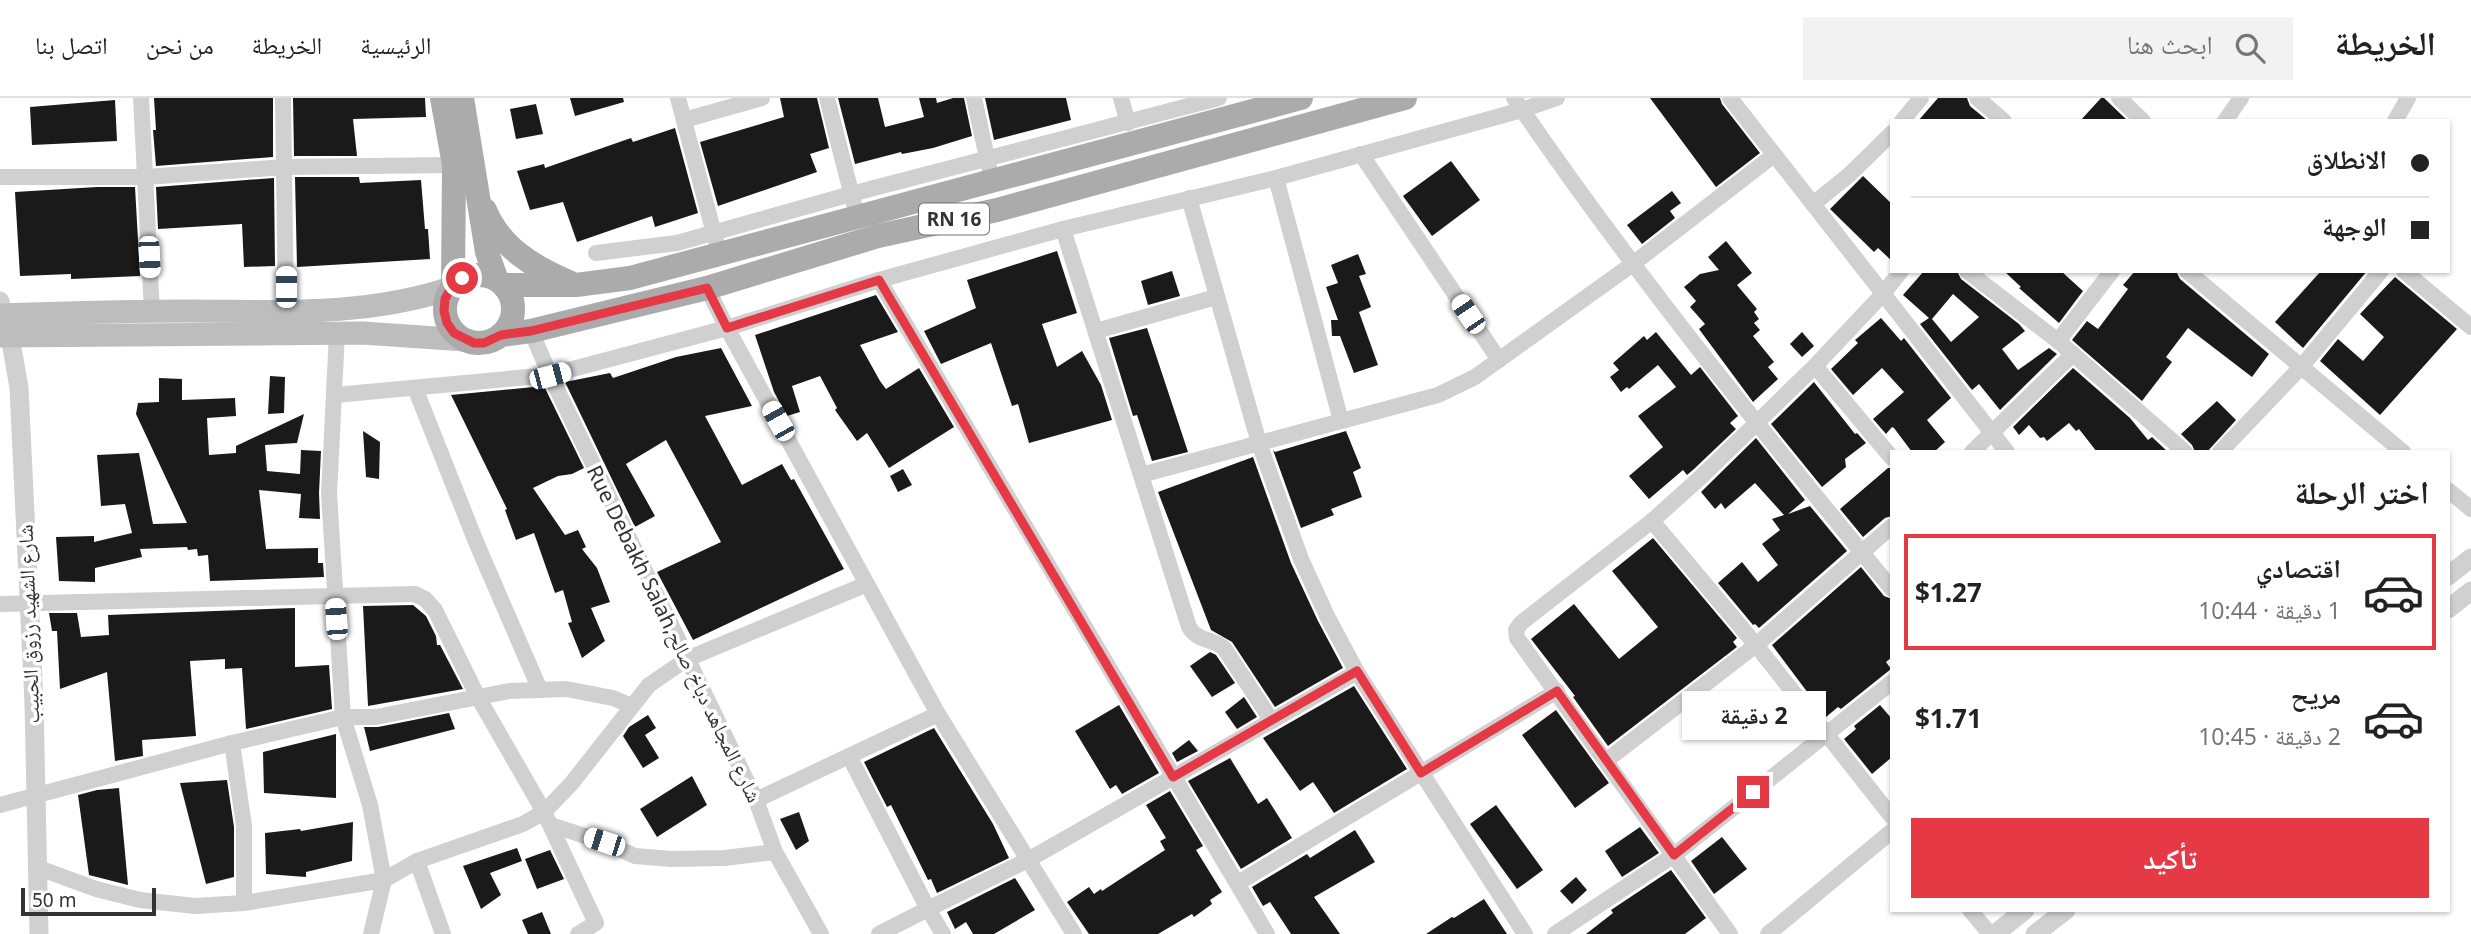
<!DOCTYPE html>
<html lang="ar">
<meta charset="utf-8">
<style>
:root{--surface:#fff;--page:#f2f2f2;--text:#222;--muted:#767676;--line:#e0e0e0;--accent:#e63946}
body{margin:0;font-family:"Noto Sans","Noto Naskh Arabic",sans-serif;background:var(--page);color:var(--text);direction:rtl;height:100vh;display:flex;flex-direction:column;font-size:26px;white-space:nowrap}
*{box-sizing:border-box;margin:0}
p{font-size:23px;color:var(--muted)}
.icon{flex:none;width:38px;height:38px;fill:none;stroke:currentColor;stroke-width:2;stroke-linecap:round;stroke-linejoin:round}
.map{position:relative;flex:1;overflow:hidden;direction:ltr}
.panel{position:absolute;left:1890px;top:352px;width:560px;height:462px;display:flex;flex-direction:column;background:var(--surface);border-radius:0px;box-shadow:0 2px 5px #0004;direction:rtl}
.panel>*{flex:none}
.hud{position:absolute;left:1890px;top:21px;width:560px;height:154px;border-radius:0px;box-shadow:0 2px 5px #0004;direction:rtl;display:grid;align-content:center;height:154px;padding:0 21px;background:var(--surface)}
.scale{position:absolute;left:21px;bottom:18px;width:135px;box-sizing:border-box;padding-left:7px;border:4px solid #333;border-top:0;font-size:19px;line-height:24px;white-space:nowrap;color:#333;-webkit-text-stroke:5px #fff;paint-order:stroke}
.end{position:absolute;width:32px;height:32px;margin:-16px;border:9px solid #e63946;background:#fff;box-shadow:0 0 0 4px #fff}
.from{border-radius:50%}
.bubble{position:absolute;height:49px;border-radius:0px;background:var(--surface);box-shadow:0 2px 5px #0004;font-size:23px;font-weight:700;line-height:49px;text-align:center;direction:rtl}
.car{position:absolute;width:21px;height:42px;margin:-21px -10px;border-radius:9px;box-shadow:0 0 5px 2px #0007;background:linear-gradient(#fff 24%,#345 0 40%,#fff 0 76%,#345 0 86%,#fff 0)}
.hud b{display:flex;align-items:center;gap:24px;height:66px;font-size:26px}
.hud b+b{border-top:2px solid var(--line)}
.hud i{width:18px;height:18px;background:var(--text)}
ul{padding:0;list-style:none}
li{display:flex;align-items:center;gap:21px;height:116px;margin:0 14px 10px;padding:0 7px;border:4px solid transparent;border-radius:0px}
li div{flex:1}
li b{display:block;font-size:26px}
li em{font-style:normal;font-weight:700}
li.active{border-color:var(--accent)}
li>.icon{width:63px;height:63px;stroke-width:1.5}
h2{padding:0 21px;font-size:32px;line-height:84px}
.action{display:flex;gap:14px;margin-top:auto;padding:14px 21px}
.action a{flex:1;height:80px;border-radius:0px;background:var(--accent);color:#fff;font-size:28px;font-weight:700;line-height:80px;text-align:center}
header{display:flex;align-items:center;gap:42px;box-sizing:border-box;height:98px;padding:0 35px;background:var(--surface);border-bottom:2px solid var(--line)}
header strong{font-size:33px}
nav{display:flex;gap:38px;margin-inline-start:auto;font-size:24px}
.search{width:490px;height:63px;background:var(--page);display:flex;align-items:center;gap:18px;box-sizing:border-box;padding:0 24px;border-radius:0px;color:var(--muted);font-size:26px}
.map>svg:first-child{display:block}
.building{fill:#1a1a1a;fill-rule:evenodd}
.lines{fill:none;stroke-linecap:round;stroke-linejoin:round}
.minor{stroke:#d0d0d0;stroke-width:16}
.tertiary{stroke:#d0d0d0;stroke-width:19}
.secondary{stroke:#bdbdbd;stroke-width:23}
.primary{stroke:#ababab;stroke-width:24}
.route{stroke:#e63946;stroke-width:9}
.labels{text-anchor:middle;stroke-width:7;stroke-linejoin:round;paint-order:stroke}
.shield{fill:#fff;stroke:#707070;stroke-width:2}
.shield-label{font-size:19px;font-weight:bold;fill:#333}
.street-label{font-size:21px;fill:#333;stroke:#fff}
</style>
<header>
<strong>الخريطة</strong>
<div class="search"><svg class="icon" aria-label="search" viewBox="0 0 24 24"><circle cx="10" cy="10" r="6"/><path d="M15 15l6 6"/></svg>ابحث هنا</div>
<nav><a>الرئيسية</a><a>الخريطة</a><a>من نحن</a><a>اتصل بنا</a></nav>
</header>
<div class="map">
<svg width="2471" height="836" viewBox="0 0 2471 836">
<rect width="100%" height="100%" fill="#fff"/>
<g class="building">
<polygon points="154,0 273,0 273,59 156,68 153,32 156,32"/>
<polygon points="293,0 425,0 426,19 353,21 357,58 294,58"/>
<polygon points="570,0 623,0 624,4 575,18"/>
<polygon points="780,0 817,0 829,50 810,56 817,74 718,108 700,44 784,19"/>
<polygon points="838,0 878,0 885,29 924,19 919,0 936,0 937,5 953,0 964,0 972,38 933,50 902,56 901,54 855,66"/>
<polygon points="985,0 1066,0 1071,22 994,42"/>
<polygon points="1650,0 1720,0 1722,6 1760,55 1716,89"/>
<polygon points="1938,0 1967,0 1970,8 1988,23 1918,23"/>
<polygon points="2101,0 2104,0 2128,23 2080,23"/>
<polygon points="115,2 117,43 32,47 30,9"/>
<polygon points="536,6 543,36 516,41 510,11"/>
<polygon points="675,30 698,115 655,129 652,118 577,144 563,104 530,112 517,73 544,66 545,70 631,40 633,44"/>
<polygon points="1451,63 1480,102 1432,138 1403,98"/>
<polygon points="1863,78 1892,106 1892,163 1878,150 1874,154 1830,111"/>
<polygon points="295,79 359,79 360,85 421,82 425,131 428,131 430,161 297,169"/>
<polygon points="274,80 275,168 244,169 242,126 158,131 156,89"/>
<polygon points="97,89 135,89 140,178 71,181 71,176 20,178 15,94"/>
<polygon points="1672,93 1681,105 1670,113 1675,120 1642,146 1627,127"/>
<polygon points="1726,143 1752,175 1737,187 1757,211 1754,214 1759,221 1754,225 1760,232 1753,238 1774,264 1768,269 1778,281 1753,304 1699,231 1705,226 1690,209 1696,203 1684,189 1700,176 1719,172 1708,159"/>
<polygon points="1057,153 1077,215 1042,226 1057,269 1082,253 1101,287 1112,322 1029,345 1018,306 1012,308 991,245 941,266 924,233 976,210 967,182"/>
<polygon points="1358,156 1366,176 1359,178 1371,209 1359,214 1378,267 1354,275 1340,238 1332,238 1331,222 1338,222 1326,189 1338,185 1331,167"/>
<polygon points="1172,173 1180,198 1148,207 1141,183"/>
<path d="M1924,173H1957L1961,181L2019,226L2025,233L2002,251L2018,272L2049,250L2057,256L2000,312L1979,286L1972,292L1920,226L1929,220L1903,197ZM1953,196L1979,219L1951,244L1932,221Z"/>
<polygon points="2004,173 2061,173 2083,193 2059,225 2019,190 2021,189"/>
<polygon points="2135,173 2176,173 2180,181 2269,256 2252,279 2188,230 2166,259 2172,264 2142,303 2072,242 2087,223 2098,231 2128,191 2123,187"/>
<polygon points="2321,173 2367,173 2303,250 2275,224"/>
<polygon points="2395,179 2457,231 2380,317 2320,263 2338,241 2363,263 2384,239 2360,216"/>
<polygon points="876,197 898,234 860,247 880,283 886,291 919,270 954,329 889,370 867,335 857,343 835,312 837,310 820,278 792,288 800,314 787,318 774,294 755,237"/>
<polygon points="1881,220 1901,243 1904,240 1951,300 1927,322 1945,344 1934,354 1912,354 1894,330 1892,329 1886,336 1873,321 1904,294 1882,270 1853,297 1831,271 1858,245 1855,242"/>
<polygon points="1147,230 1188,354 1152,363 1137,317 1133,318 1109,240"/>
<polygon points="1656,234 1691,277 1700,269 1738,318 1730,325 1736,331 1694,371 1687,377 1683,372 1649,401 1629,378 1663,349 1638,318 1676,289 1658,267 1629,291 1627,289 1621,294 1610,279 1619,272 1613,265 1644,238 1647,242"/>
<polygon points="1802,234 1814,248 1802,259 1790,246"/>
<polygon points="721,250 752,308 705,318 742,387 782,366 791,382 794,381 844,471 693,542 657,474 721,444 666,342 626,366 655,418 635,429 565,284 610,275 613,280 676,259"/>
<polygon points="2073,270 2130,320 2148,342 2152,339 2168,354 2097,354 2079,331 2076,333 2069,325 2047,343 2044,339 2040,340 2029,327 2019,337 2013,329"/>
<polygon points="270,278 285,279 284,315 268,316"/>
<polygon points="159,280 182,281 182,302 235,300 236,318 207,320 209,357 236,355 236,348 304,316 297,345 265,347 267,373 300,376 301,352 321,353 319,395 320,421 299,420 301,396 259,392 266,451 318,450 318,465 323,465 324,479 210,483 208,457 198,458 197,451 188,452 187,449 140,451 142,459 95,470 95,484 59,483 56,439 94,438 94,444 132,435 125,406 101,408 97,357 139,355 153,426 187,425 136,316 138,305 159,304"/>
<polygon points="1814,284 1855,336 1857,335 1866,345 1845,361 1846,369 1822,389 1771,326"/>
<polygon points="544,288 584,370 572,376 558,378 533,390 565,437 578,432 586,449 582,451 597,470 610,504 591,510 605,543 582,560 568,525 572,524 563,492 555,495 534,435 516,442 505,412 507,411 451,297"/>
<polygon points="2217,303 2236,322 2207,354 2195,354 2192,347 2181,336"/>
<polygon points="363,333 380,344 379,381 366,379"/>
<polygon points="1346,333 1361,370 1353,374 1362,399 1331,411 1334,417 1301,430 1273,352 1275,354"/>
<polygon points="1756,340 1805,402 1788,416 1810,408 1847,453 1759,530 1755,526 1753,527 1718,485 1742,464 1758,484 1778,467 1762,446 1780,432 1772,421 1784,417 1755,385 1725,411 1721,405 1715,411 1701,394"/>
<polygon points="1253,359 1291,465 1318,523 1343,570 1275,609 1232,544 1211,532 1158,394"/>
<polygon points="1888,370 1892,370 1892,418 1885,420 1863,439 1840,411"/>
<polygon points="903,371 912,387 898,394 890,378"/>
<polygon points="1653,440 1737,540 1733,544 1737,549 1608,648 1573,599 1575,598 1531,541 1574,506 1619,561 1658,529 1612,473"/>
<polygon points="1861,469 1884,498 1892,501 1892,559 1886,564 1891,571 1841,611 1838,609 1826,619 1772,547"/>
<polygon points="413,507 426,518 436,538 437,547 440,547 463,591 368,608 363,508"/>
<polygon points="295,510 295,569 329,567 332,611 246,631 242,570 225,571 225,561 190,563 196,638 142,642 143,658 115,663 107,574 60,591 57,533 52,533 49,515 77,515 81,539 109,537 108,517"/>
<polygon points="1210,554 1216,557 1235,585 1212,599 1190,568"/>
<polygon points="1354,588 1407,671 1334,715 1313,684 1300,693 1263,640"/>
<polygon points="1244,599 1257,619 1237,631 1225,614"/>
<polygon points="1119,607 1159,675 1122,696 1116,687 1110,691 1075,633"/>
<polygon points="1880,607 1892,621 1892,659 1872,676 1844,641 1856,631 1854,628"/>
<polygon points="1556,612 1609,685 1575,710 1522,637"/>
<polygon points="449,615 455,631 370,653 364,629 378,629"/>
<polygon points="648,617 656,630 645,637 659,660 643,670 623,638 629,629"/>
<polygon points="934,630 993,726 1009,760 937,795 931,781 928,782 891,707 887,709 864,664"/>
<polygon points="336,636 336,700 264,695 263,654"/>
<polygon points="1189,642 1198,653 1177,664 1172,655"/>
<polygon points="1230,660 1258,706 1267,700 1292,740 1241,771 1188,683"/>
<polygon points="692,678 707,707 657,739 640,711"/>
<polygon points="227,682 234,729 234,779 206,786 180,685"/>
<polygon points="119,690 128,787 89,777 78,697 97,692"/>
<polygon points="1170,693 1203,748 1196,752 1222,794 1210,802 1212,806 1194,819 1192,816 1158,836 1089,836 1067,804 1089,789 1094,796 1101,791 1102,793 1165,752 1160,743 1166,740 1146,707"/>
<polygon points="1496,707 1543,772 1517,791 1470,726"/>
<polygon points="799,714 809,743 796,752 780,721"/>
<polygon points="353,724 352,763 306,774 306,779 266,776 265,735 300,731 301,733"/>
<polygon points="1640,729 1659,755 1622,779 1605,753"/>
<polygon points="1355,732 1375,764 1314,799 1340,836 1291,836 1270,804 1263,808 1252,789 1307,756 1310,760"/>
<polygon points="1722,739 1747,771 1714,796 1691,763"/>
<polygon points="517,750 522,763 490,775 501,797 481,811 463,768"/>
<polygon points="550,752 564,781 537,791 525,761"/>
<polygon points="1671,772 1706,820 1685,836 1586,836 1613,815 1611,812"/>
<polygon points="1576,779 1587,792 1572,806 1560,793"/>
<polygon points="1015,780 1035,812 994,836 973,836 966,824 955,831 947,814"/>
<polygon points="1484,801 1507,836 1426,836 1452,819 1454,820"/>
<polygon points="542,814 551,836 528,836 522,822"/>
</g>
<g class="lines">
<g class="minor">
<polyline points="141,0 152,213"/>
<polyline points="283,0 286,213"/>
<polyline points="678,0 716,143"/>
<polyline points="827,0 854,106"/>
<polyline points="974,0 989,69"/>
<polyline points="1121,0 1128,25"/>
<path d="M1514,0C1630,170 1761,332 1892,491"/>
<polyline points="1730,0 2007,354"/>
<polyline points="1977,0 2004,23"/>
<polyline points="2119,0 2143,23"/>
<polyline points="684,22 762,0"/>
<polyline points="1902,23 1921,0"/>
<polyline points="2225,23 2241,0"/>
<polyline points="2395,23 2408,0"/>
<polyline points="1361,56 1499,262"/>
<polyline points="0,79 146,79 285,69 454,67"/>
<polyline points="1276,80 1341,323"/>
<polyline points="1189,100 1259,345 1301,461 1327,518 1357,574 1525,836"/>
<polyline points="1813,106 1849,77 1892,35"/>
<path d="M1063,131L1189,529C1198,544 1212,540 1224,550L1272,623"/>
<polyline points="596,155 677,145 851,96 1219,0"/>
<polyline points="1967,173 2058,243 2185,354"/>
<polyline points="2187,173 2403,354"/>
<polyline points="2404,173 2471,229"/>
<polyline points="879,182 1267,836"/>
<polyline points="707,190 727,230 938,616 1074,836"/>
<polyline points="531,233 550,277 756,702 775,754 821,836"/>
<polyline points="1096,233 1216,199"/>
<polyline points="337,235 329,396 343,619 370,707 384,782 371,836"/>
<polyline points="2058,243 2112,173"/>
<polyline points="1815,268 1892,360"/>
<polyline points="415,290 476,444 540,592"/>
<polyline points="335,297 550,277 727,230 879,182 1063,131 1276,80 1522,12 1557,0"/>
<polyline points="1972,354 2073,256"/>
<polyline points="2220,354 2302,268 2381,173"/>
<polyline points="1141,377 1438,297 1475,279 1634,165 1774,57"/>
<polyline points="2448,392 2471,411"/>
<polyline points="1652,423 1756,547 1892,719"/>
<polyline points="0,506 415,496 425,501 435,512 478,599 544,714 596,825 578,836"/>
<polyline points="232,645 244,728 244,805"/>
<polyline points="849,658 928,811 1028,762 1357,574"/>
<polyline points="1607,662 1756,547 1892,428"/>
<polyline points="756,702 938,616"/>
<polyline points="0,707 232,645 343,619 376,619 509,593 566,591 613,600 632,608"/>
<polyline points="551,727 604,744 635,758 671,761 724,760 775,754"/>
<polyline points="417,763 523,726 544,714 571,686 649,587 687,561 867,486"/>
<polyline points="36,769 96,791 140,802 195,808 244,805 384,782 417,763 443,836"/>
<polyline points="1238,785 1557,593"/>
<polyline points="1970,812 1990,836"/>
<polyline points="879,836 928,811 943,836"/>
<polyline points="1555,836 1674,757 1892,584"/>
<polyline points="1730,836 1517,540 1516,532 1521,525 1652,423 1701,379 1815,268 1882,197 1901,173"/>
<polyline points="1768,836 1892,733"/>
</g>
<g class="tertiary">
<polyline points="0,203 10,238 19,290 34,605 39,836"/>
<polyline points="2448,478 2471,460"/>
<polyline points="2448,511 2471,493"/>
<polyline points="1995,836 2025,812"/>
<polyline points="2035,836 2066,812"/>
</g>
<g class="secondary">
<path d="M0,217C62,215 124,213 187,213C276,213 365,219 451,190"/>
<polyline points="0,238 363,235 465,242"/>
</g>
<g class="primary">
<polyline points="442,0 454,67 453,187"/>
<polyline points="462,0 487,154 496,180"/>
<path d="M485,112C500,149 533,169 569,184"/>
<circle cx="479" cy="211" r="34"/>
<polyline points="504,187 576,187 630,180 1301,0"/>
<polyline points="501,237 531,233 707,190 878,138 997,112 1405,0"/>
</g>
</g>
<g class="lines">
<polyline class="route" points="462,180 451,190 445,201 444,213 447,225 454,235 474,245 484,245 501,237 531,233 707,190 727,230 879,182 1173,679 1357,573 1421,675 1557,593 1674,757 1753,694"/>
</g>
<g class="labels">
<rect class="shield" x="919" y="105.5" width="70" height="31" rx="5"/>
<g class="shield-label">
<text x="954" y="128">RN 16</text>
</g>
<g class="street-label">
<text transform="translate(29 526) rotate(-92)" y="7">شارع الشهيد رزوق الحبيب</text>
<text transform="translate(674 536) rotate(64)" y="7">Rue Debakh Salah,شارع المجاهد دباخ صالح</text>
</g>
</g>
</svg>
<div class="scale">50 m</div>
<i class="end from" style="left:462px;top:180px"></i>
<i class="end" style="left:1753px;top:694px"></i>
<div class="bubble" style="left:1682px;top:593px;width:144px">2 دقيقة</div>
<i class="car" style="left:149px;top:159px;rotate:177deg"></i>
<i class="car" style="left:286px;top:189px;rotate:0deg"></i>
<i class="car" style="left:1468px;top:216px;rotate:326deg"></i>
<i class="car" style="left:550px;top:278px;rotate:75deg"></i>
<i class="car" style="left:778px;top:323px;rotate:331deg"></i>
<i class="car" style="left:336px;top:521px;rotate:356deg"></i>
<i class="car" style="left:604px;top:744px;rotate:288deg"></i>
<div class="hud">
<b><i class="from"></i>الانطلاق</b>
<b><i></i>الوجهة</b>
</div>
<section class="panel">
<h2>اختر الرحلة</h2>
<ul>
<li class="active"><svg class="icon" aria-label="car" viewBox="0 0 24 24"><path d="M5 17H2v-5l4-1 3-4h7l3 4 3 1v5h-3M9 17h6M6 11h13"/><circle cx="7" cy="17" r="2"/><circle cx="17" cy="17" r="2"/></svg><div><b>اقتصادي</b><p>1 دقيقة · 10:44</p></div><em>$1.27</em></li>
<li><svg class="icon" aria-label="car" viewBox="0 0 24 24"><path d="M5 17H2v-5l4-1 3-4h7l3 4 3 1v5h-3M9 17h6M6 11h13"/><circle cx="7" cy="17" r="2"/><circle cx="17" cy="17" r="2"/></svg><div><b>مريح</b><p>2 دقيقة · 10:45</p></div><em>$1.71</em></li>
</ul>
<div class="action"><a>تأكيد</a></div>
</section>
</div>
